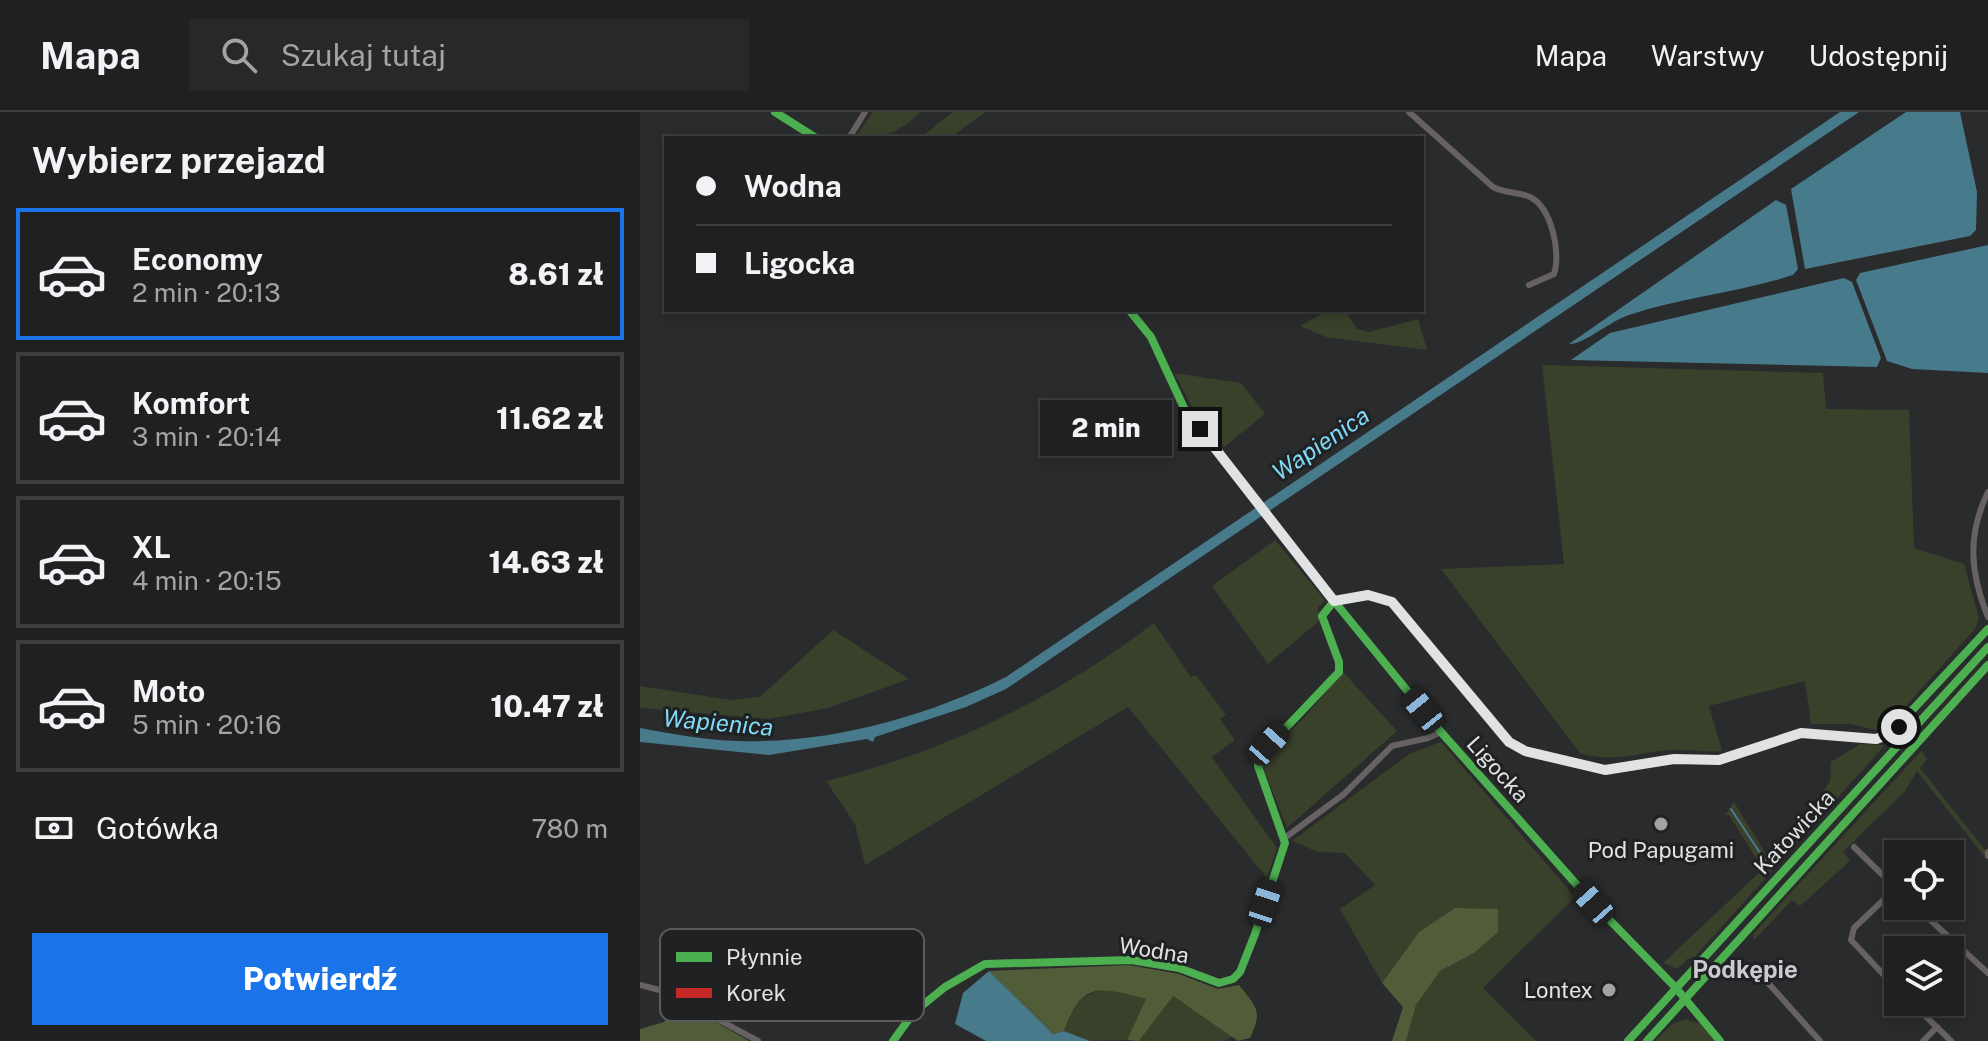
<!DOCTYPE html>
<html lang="pl">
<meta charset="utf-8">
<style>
:root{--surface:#202021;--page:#28282a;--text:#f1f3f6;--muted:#a2a3a5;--line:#3d3e3f;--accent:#1a73e8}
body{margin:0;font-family:"Public Sans",sans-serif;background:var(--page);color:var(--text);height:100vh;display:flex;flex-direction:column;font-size:30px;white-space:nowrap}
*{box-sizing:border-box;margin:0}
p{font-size:26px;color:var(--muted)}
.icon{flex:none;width:44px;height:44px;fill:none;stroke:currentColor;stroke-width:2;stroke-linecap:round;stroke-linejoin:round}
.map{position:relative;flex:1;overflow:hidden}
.sheet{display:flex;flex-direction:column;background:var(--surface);width:640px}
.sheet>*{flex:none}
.guide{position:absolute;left:24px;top:24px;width:760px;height:176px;border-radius:0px;box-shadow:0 4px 12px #0003,0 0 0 2px var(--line);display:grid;align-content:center;height:176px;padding:0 32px;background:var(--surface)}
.controls{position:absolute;left:1244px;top:728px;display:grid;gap:16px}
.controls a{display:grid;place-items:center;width:80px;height:80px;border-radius:0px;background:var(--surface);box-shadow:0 4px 12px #0003,0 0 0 2px var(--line);font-size:40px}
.end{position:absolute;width:36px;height:36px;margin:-18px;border:10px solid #e1e2e3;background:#111;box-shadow:0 0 0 4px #111}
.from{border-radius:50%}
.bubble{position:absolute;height:56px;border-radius:0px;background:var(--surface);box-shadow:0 4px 12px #0003,0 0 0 2px var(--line);font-size:26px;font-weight:800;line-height:56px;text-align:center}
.car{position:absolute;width:24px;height:48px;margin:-24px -12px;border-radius:10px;box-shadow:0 0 6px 2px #0007;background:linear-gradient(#222 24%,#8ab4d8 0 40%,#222 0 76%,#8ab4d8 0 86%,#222 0)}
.guide b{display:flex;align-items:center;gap:28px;height:76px;font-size:30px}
.guide b+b{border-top:2px solid var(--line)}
.guide i{width:20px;height:20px;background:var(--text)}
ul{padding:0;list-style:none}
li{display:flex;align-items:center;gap:24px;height:132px;margin:0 16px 12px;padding:0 16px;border:4px solid var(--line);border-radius:0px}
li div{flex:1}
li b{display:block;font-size:30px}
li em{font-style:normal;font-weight:800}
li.on{border-color:var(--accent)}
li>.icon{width:72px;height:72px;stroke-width:1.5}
h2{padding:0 32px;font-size:36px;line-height:96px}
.pay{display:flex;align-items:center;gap:20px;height:88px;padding:0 32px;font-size:30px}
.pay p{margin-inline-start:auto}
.action{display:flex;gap:16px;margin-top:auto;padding:16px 32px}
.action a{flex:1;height:92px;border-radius:0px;background:var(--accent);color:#fff;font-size:32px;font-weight:800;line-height:92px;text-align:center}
header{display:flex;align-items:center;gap:48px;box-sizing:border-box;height:112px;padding:0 40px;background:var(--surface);border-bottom:2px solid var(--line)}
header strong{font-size:38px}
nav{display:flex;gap:44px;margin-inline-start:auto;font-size:28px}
.search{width:560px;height:72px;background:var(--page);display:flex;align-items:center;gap:20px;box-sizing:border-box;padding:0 28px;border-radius:0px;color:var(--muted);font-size:30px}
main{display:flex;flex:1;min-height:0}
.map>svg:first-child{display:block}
.green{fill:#3a412b}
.forest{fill:#515c38}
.water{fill:#477a8b}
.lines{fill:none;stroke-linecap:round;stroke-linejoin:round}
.stream{stroke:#477a8b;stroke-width:2}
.street{stroke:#686161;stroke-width:6}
.fast{stroke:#4caf50;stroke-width:8}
.jam{stroke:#c62828;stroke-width:8}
.route{stroke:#e1e2e3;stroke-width:10}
.poi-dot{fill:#a1a2a3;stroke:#202123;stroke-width:3}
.labels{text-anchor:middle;stroke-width:6;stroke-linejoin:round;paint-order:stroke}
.street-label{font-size:22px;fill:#e1e2e3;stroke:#202123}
.poi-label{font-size:22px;fill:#e1e2e3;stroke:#202123}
.water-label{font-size:24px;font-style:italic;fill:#80daf7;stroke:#202123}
.neighbourhood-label{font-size:24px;font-weight:bold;fill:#c9cbce;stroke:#202123}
.key{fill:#202123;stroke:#5a5b5d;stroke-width:2}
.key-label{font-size:22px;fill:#e1e2e3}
</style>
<header>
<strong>Mapa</strong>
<div class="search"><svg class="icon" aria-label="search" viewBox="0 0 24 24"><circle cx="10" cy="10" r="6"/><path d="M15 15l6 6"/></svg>Szukaj tutaj</div>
<nav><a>Mapa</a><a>Warstwy</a><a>Udostępnij</a></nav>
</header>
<main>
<section class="sheet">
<h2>Wybierz przejazd</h2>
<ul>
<li class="on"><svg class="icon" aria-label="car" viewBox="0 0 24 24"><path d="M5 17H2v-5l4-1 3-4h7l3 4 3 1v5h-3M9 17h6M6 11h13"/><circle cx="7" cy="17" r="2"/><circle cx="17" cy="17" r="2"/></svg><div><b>Economy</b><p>2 min · 20:13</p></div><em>8.61 zł</em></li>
<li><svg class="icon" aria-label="car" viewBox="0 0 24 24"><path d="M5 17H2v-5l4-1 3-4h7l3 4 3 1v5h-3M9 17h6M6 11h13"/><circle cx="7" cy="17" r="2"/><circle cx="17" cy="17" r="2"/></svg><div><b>Komfort</b><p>3 min · 20:14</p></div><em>11.62 zł</em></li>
<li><svg class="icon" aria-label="car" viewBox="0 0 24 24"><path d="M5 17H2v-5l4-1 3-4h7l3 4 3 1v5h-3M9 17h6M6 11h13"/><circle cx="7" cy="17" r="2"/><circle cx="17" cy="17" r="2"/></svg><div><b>XL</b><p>4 min · 20:15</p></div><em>14.63 zł</em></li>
<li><svg class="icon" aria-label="car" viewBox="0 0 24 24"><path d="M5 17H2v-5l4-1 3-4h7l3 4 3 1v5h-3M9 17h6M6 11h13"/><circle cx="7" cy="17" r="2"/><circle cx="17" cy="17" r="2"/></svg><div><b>Moto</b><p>5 min · 20:16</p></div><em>10.47 zł</em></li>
</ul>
<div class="pay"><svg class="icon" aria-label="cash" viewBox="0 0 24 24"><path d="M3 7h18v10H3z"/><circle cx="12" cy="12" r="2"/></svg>Gotówka<p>780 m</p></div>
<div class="action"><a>Potwierdź</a></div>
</section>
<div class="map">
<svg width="1348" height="929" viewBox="0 0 1348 929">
<rect width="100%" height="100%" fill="#2a2b2c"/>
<g class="green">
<path d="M233,0H280C258,21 246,26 215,26Z"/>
<polygon points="313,0 345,0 310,26 280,26"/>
<polygon points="689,198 705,198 717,217 729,220 778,207 787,238 686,225 660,214"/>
<path d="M902,253L1183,261L1186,297L1269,298L1274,436L1324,452L1339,506L1335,517L1247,615L1236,618L1211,612H1171L1165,569L1069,594L1082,639C1065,641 1049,637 1032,638C995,640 978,652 940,641L801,457L924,452Z"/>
<polygon points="534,261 601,271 625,302 584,335 551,293"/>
<polygon points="635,428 685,488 678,496 679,509 628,552 572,474"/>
<path d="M514,511L551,565L556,563L586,603L580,607L595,628L572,645L637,736L627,766L488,595L225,753L215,712L186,669C310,638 412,588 514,511Z"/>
<polygon points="193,518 269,567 188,596 129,607 0,596 0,574 91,588 120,585"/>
<polygon points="703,560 757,619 647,716 622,652 623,645 663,607"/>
<polygon points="801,630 935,785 843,876 896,929 766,929 776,893 800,859 834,841 858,798 815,796 779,820 742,871 700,797 735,773 705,741 678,740 652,729 769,642"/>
<polygon points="1220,632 1245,633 1052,848 1048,846 1038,857 1023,851 1123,757 1089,703 1085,703 1094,690 1130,749 1185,690 1181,683 1190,669 1191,650"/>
<polygon points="1281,639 1287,647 1280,656 1345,738 1345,745 1277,659 1265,679 1203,740 1210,749 1160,794 1152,788 1114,828 1113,822"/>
<path d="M466,877L506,887L488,928L450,929L424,919C433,894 439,883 466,877Z"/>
<polygon points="532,884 593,924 584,929 499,929"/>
<polygon points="1046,907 1061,912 1074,929 1015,929 1032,912"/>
</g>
<g class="forest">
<polygon points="815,796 858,797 858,820 834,841 800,859 776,893 766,929 752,929 763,895 742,871 779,820"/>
<path d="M489,853L539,862L578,877L599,873C617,896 623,899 610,926L598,929L533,884L499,929L487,928L506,887C460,875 442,868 424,919L413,922L349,859Z"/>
<polygon points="40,890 109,929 0,929 0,917 24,910"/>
</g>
<g class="water">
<path d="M1200,0H1219L366,577L326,595L235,625L233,630L227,627L129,643L0,630V616C33,622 65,628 98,629C188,632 286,605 366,565Z"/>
<polygon points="1266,0 1320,0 1337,80 1336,118 1330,124 1165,157 1151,77"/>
<path d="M1136,88L1146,93L1158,157L1153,163C1098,181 1042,185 989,203C972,208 943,233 929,232Z"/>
<polygon points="1348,133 1348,261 1272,257 1247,249 1216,168 1220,161"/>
<polygon points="1204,166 1212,170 1241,246 1237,255 931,248 970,221"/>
<polygon points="349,859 413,922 424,919 450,929 346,929 315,912 323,881"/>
</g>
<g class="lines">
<polyline class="stream" points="1091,697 1130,756"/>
<g class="street">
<path d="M769,0L853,75C867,82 880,80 890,85C912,96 921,141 914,162L889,173"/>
<polyline points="209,26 225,0"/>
<path d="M1348,380C1327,423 1330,461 1348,505"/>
<polyline points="646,725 704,682 752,634 788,626 801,620"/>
<polyline points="1214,735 1257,777"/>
<polyline points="1348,740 1348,744"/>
<polyline points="1256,776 1214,816 1211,828 1258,878"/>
<polyline points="1275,794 1348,861"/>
<polyline points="1120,862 1180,929"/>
<polyline points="0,873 27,880 118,929"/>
<polyline points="1271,890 1311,929"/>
<polyline points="1283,929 1297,915"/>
</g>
<g class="fast">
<polyline points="135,0 176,26"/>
<polyline points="489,198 511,225 544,296 694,489 801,620 953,791 1036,876 1080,929"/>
<polyline points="1194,624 1236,627 1250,622 1348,517"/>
<polyline points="253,929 274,900 305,875 345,852 491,848 539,856 579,871 593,867 600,860 615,822 645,731 618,654 619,644 699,560 699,550 682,504 694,489 728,483 752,490 822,573"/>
<polyline points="988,929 1348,535"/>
<polyline points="1007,929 1348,553"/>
</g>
<polyline class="jam" points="822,573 869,630 885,639 965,658 1034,647 1079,648 1161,621 1194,624"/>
</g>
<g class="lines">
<polyline class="route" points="560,317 694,489 728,483 752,490 869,630 885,639 965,658 1034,647 1079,648 1161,621 1236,627 1250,622 1259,615"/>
</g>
<g class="poi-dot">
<circle cx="1021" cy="712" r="8"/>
<circle cx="969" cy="878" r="8"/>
</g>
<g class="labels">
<g class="street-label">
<text transform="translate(858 657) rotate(48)" y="8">Ligocka</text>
<text transform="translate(1154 720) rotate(-47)" y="8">Katowicka</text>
<text transform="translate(514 838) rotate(9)" y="8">Wodna</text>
</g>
<g class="poi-label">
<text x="1021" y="746">Pod Papugami</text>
<text x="953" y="886" text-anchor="end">Lontex</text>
</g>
<g class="water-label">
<text transform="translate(681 332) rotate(-34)" y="8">Wapienica</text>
<text transform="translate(78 611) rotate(5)" y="8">Wapienica</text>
</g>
<g class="neighbourhood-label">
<text x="1105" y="866">Podkępie</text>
</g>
</g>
<rect x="20" y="817" width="264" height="92" rx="12" class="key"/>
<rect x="36" y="840" width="36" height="10" fill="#4caf50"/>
<rect x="36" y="876" width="36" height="10" fill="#c62828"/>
<g class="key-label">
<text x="86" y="853">Płynnie</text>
<text x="86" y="889">Korek</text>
</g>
</svg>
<div class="controls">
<a><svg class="icon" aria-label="locate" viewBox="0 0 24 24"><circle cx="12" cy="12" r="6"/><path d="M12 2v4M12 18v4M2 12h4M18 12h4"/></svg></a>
<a><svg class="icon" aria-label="layers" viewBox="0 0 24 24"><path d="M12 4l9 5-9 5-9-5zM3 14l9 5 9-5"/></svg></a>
</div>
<i class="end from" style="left:1259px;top:615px"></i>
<i class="end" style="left:560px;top:317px"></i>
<div class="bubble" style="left:400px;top:288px;width:132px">2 min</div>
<i class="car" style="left:783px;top:598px;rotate:321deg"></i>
<i class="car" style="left:629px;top:632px;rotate:42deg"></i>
<i class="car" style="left:625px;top:791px;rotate:18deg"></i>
<i class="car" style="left:953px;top:791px;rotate:318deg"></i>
<div class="guide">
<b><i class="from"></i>Wodna</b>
<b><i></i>Ligocka</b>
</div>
</div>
</main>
